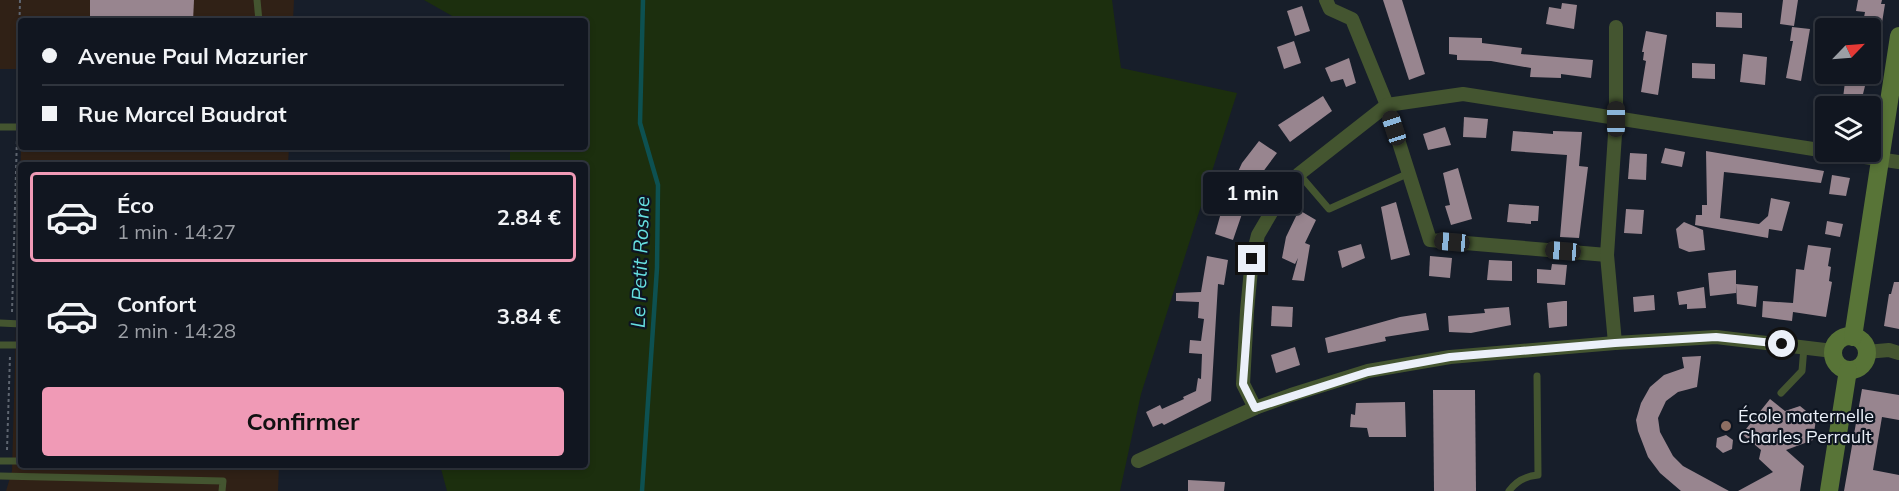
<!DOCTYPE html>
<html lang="fr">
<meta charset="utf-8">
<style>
:root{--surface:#111620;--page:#1e232d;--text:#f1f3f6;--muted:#9c9fa5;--line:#30353e;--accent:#f09ab6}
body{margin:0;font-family:Mulish,sans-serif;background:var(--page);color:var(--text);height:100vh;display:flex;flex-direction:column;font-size:22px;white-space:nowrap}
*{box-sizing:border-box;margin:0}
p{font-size:20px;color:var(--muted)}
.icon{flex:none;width:33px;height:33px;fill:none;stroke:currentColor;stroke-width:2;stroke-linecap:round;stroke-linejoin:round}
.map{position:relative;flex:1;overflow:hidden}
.panel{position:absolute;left:18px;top:162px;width:570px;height:306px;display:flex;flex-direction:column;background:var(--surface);border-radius:6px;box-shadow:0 3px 9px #0003,0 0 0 2px var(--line)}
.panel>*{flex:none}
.hud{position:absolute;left:18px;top:18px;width:570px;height:132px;border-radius:6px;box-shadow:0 3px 9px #0003,0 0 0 2px var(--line);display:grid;align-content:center;height:132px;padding:0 24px;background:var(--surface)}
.needle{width:39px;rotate:65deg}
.controls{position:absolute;left:1815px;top:18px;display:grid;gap:12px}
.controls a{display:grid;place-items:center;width:66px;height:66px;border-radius:6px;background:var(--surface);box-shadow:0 3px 9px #0003,0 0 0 2px var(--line);font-size:30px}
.end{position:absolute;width:27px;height:27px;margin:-14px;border:8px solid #ebf0f9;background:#111;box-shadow:0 0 0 3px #111}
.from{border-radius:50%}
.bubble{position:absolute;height:42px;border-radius:6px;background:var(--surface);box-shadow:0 3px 9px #0003,0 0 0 2px var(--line);font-size:20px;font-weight:700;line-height:42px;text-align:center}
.car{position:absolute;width:18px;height:36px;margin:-18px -9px;border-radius:8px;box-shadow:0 0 4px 2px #0007;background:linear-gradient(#222 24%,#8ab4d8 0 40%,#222 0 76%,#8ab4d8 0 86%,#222 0)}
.hud b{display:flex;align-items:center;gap:21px;height:57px;font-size:22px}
.hud b+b{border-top:2px solid var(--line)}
.hud i{width:15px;height:15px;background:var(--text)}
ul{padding:10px 0 0;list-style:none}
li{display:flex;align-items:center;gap:18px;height:90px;margin:0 12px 9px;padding:0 12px;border:3px solid transparent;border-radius:6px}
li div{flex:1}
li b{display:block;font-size:22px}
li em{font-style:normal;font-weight:700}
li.active{border-color:var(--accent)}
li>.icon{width:54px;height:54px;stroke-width:1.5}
.action{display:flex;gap:12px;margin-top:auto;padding:12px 24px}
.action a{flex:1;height:69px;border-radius:6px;background:var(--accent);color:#111;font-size:24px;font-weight:700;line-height:69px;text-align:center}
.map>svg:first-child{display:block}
.industrial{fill:#302116}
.green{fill:#1c2f0e}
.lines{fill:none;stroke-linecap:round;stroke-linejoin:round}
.stream{stroke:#0d5151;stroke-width:4.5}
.building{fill:#98858f}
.path{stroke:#5f6671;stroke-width:2;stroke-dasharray:3 3;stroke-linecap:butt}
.lane{stroke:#445530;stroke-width:7}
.street{stroke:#445530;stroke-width:14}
.secondary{stroke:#587437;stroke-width:18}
.route{stroke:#ebf0f9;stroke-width:8}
.education-dot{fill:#8d6e63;stroke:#0e1521;stroke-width:2}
.labels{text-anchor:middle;stroke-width:4.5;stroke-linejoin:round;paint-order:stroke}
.poi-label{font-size:18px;fill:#ebf0f9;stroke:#0e1521;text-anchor:start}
.water-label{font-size:20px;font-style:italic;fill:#66dfe0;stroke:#0e1521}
</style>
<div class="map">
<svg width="1899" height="491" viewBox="0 0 1899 491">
<rect width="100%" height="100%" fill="#171e2a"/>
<g class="industrial">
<polygon points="0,0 294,0 293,21 21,21 21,69 0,69"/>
<polygon points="21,147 289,147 288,165 21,165 21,465 279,465 278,491 6,491 12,471"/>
</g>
<polygon class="green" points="424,0 1112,0 1121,68 1237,93 1141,394 1120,491 447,491 440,465 585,465 585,165 510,165 510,147 585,147 585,21 461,21"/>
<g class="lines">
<polyline class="stream" points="642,491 657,268 658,185 640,123 643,0"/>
</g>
<g class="building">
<polygon points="90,0 194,0 193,21 90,21"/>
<polygon points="1383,0 1402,0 1425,74 1409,80"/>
<polygon points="1783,0 1798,0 1794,26 1780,24"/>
<polygon points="1858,0 1882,0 1881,4 1885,4 1877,54 1870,53 1870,28 1862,28 1865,12 1856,11"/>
<polygon points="1562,3 1577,5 1574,29 1546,24 1549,7 1561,9"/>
<polygon points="1302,6 1310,31 1295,36 1287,11"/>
<polygon points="1716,12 1742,13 1742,28 1716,27"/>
<polygon points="1792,27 1810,29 1801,81 1786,78 1793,41 1790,41"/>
<polygon points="1646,31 1667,35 1658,95 1641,92 1646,61 1643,60 1644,52 1642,52"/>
<polygon points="1449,37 1482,38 1482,43 1522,48 1521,54 1593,60 1591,78 1561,74 1561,78 1530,77 1531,68 1491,61 1457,60 1457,55 1449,54"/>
<polygon points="1294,41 1301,63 1284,69 1277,47"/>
<polygon points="1743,54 1767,57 1765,85 1740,82"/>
<polygon points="1349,58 1356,83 1346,87 1343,79 1331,82 1325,68"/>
<polygon points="1692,63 1715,64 1715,79 1692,78"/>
<polygon points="1846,74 1868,74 1860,106 1842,106"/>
<polygon points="1323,96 1332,111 1290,142 1278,125"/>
<polygon points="1464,117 1488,119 1486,138 1463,137"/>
<polygon points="1445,127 1451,145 1428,150 1423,134"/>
<polygon points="1513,131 1553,134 1553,131 1582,132 1579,166 1588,167 1579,238 1560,237 1567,155 1511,151"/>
<polygon points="1259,141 1277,153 1256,181 1260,183 1243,211 1233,240 1215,234 1224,202 1242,163"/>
<polygon points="1665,148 1685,152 1682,167 1661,163"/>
<polygon points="1706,151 1824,171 1821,183 1724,172 1720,218 1759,224 1768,216 1771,198 1790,202 1782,231 1769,229 1768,238 1695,225 1696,215 1702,215 1702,205 1707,205"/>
<polygon points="1630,153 1647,154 1646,180 1628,179"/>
<polygon points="1458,168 1472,219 1451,225 1445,206 1450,205 1443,173"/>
<polygon points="1832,175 1850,178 1846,196 1829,194"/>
<polygon points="1396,202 1410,255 1391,260 1381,207"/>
<polygon points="1509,204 1539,206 1538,221 1531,221 1531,224 1507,222"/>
<polygon points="1626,209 1644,210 1642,234 1624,233"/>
<polygon points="1299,210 1316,220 1305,243 1310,245 1304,281 1292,280 1298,258 1295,264 1282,258 1286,237"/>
<polygon points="1827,221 1843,224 1840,237 1825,234"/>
<polygon points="1684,222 1703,230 1705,250 1689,252 1679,248 1676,229"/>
<polygon points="1361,244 1365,258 1342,268 1338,251"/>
<polygon points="1808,245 1831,248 1828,266 1831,267 1829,281 1832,282 1826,317 1793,312 1792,321 1762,317 1763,301 1793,303 1796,269 1804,270"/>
<polygon points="1207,256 1228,260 1224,285 1218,284 1211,401 1164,425 1162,423 1153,427 1146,412 1160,405 1162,409 1184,399 1183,397 1196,391 1198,378 1201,379 1202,354 1189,353 1190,340 1201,341 1204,319 1198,318 1199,302 1176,301 1176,293 1201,292"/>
<polygon points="1430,256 1452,258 1450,278 1429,276"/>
<polygon points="1489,260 1512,261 1512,281 1487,280"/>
<polygon points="1552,264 1567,265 1565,285 1537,283 1537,269 1551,270"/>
<polygon points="1736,270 1736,293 1710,296 1708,273"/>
<polygon points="1894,282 1899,282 1899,329 1884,326 1889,294 1891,294"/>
<polygon points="1736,284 1758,286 1756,307 1737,304"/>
<polygon points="1704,287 1706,308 1687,309 1687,304 1679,305 1677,292"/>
<polygon points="1654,295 1655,310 1634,312 1633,297"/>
<polygon points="1564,301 1567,301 1567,326 1549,328 1547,303"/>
<polygon points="1272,306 1293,307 1292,327 1271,326"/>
<polygon points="1509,307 1511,325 1471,333 1449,332 1448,316 1485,313 1484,309"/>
<polygon points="1426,313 1429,330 1385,337 1386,341 1328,353 1325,338 1400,317"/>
<polygon points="1295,347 1300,365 1276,373 1271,355"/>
<polygon points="1701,356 1697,387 1678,392 1666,401 1658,418 1660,432 1673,456 1683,466 1729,491 1681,491 1660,473 1648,457 1638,431 1636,420 1641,403 1650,387 1664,375 1684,368 1682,357"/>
<polygon points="1862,389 1899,395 1899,420 1882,417 1873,470 1899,475 1899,491 1844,491"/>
<polygon points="1433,390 1475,390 1476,491 1434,491"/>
<polygon points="1770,399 1785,411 1800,406 1816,419 1813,440 1786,450 1804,466 1800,491 1738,491 1773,472 1759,459 1761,450 1742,434"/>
<polygon points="1405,402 1406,437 1369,437 1367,428 1350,427 1351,414 1355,415 1356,403"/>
<polygon points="1726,435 1733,440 1732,449 1723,453 1716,447 1717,438"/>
<polygon points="1188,480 1225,482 1224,491 1188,491"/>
</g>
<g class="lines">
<g class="path">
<polyline points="17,117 20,0"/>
<polyline points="12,312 17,137"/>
<polyline points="7,450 10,356"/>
</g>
<g class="lane">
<polyline points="257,0 259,21"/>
<polyline points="0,127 21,127"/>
<polyline points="1299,174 1329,209 1409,173"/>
<polyline points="0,323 21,324"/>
<polyline points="0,345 21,345"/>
<polyline points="1781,393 1802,371 1804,347"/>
<polyline points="0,461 21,461"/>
<polyline points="0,476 223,481 222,491"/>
<path d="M1509,491C1516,481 1526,476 1538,475L1537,376"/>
</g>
<g class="street">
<polyline points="1326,0 1330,9 1352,19 1387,105 1430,240 1607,255"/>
<polyline points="1831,152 1899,162"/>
<polyline points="1615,343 1607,255 1616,119 1616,27"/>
<polyline points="1866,352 1889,350 1899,353"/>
<polyline points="1255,408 1243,384 1247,311 1252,259 1258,235 1282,194 1299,174 1387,105 1463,94 1826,151"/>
<polyline points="1138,461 1255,408 1291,395 1368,371 1450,357 1615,343 1716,337 1833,351"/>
</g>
<g class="secondary">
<circle cx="1850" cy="353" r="17"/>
<polyline points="1853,337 1899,36"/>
<polyline points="1829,491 1848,370"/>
</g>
</g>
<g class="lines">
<polyline class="route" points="1252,259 1243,384 1255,408 1368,372 1450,357 1615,343 1716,337 1782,344"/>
</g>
<circle class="education-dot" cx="1726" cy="426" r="6"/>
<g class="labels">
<g class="poi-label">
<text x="1738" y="422">École maternelle<tspan x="1738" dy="21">Charles Perrault</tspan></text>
</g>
<g class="water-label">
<text transform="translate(640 262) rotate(-88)" y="7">Le Petit Rosne</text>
</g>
</g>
</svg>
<div class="controls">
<a><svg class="needle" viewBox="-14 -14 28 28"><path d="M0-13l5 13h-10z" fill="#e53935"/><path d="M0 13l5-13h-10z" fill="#9c9fa5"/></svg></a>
<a><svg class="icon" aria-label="layers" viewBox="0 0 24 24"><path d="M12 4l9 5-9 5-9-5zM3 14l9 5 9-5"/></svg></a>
</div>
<i class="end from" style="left:1782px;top:344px"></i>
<i class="end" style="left:1252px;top:259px"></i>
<div class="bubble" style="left:1203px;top:172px;width:99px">1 min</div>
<i class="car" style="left:1616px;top:119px;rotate:0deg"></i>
<i class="car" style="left:1394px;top:128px;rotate:342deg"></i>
<i class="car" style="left:1452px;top:242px;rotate:275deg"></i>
<i class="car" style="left:1563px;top:251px;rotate:275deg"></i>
<div class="hud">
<b><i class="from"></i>Avenue Paul Mazurier</b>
<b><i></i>Rue Marcel Baudrat</b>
</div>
<section class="panel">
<ul>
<li class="active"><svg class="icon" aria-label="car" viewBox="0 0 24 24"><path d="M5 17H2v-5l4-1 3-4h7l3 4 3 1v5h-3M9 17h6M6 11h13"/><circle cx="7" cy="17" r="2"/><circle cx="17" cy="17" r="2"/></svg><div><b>Éco</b><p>1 min · 14:27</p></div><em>2.84 €</em></li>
<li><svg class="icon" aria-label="car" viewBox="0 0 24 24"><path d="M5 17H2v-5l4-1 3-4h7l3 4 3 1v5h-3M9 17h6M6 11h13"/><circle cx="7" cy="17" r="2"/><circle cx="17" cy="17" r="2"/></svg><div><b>Confort</b><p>2 min · 14:28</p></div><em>3.84 €</em></li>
</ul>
<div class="action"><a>Confirmer</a></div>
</section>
</div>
